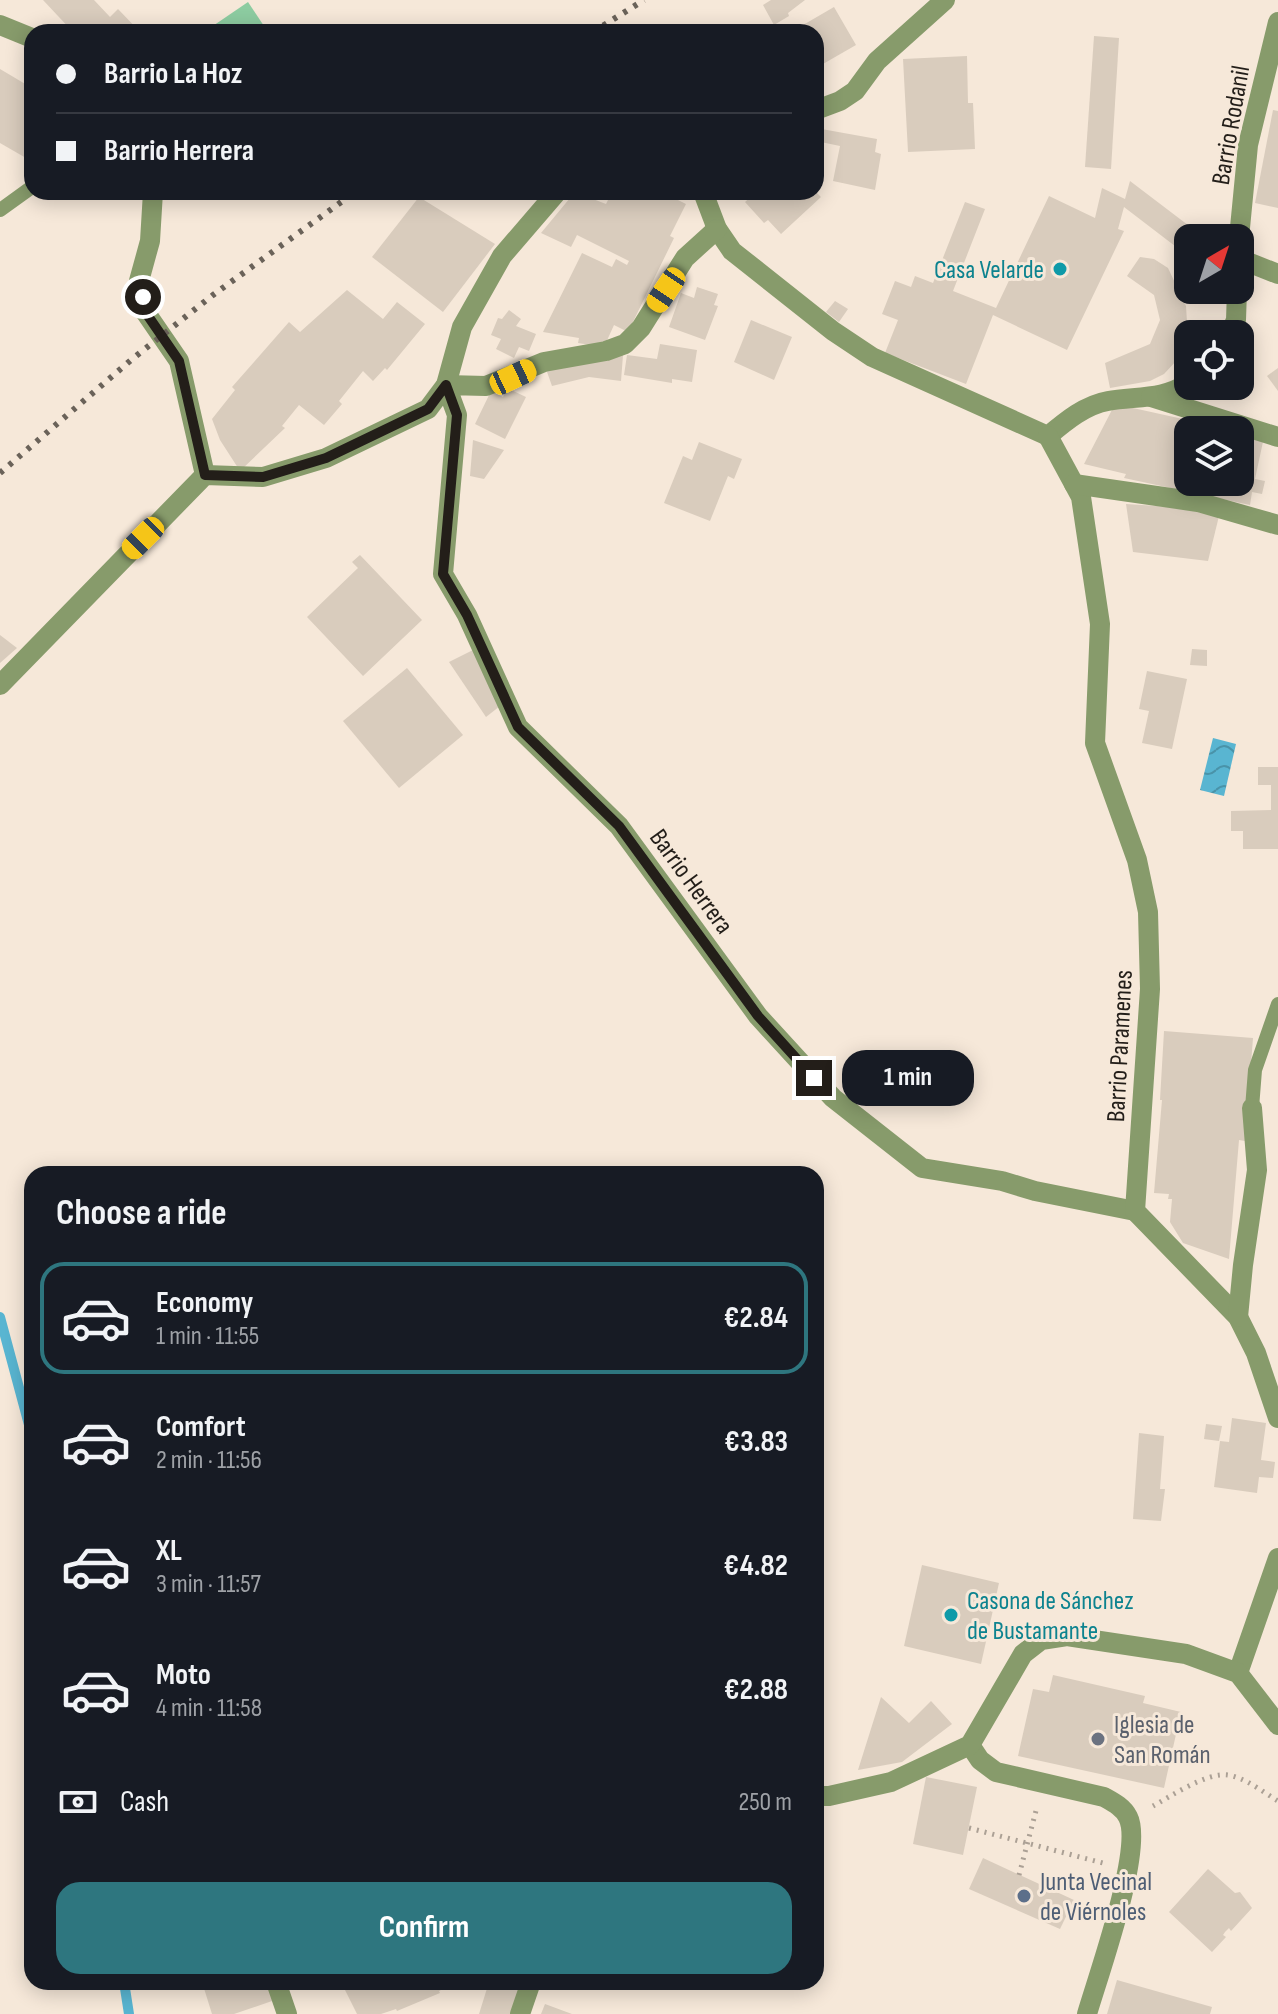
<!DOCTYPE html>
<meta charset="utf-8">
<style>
:root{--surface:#171b24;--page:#242831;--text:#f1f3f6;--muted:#9ea1a6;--line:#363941;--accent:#2e767f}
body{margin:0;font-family:"Sofia Sans Condensed",sans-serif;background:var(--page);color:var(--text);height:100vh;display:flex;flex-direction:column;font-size:30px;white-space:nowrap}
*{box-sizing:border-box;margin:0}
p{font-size:26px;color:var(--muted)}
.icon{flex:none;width:44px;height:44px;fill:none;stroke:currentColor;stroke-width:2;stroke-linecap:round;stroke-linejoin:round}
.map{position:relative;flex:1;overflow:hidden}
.side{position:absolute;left:24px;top:1166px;width:800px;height:824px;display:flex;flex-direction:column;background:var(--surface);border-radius:24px;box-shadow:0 4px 20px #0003}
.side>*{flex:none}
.top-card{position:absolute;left:24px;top:24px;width:800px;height:176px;border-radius:24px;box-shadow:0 4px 20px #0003;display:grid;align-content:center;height:176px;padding:0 32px;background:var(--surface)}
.needle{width:52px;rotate:39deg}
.controls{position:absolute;left:1174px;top:224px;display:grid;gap:16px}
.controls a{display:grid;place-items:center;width:80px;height:80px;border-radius:16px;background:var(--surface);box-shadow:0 4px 20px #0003;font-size:40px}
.end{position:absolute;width:36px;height:36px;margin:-18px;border:10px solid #231e19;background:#fff;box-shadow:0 0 0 4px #fff}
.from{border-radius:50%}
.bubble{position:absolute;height:56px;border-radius:24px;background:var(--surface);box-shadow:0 4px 20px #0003;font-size:26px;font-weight:700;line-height:56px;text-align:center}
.car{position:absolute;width:24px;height:48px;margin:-24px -12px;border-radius:10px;box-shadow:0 0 6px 2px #0007;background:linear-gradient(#f5c518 24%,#345 0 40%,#f5c518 0 76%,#345 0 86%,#f5c518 0)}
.top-card b{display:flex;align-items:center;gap:28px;height:76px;font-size:30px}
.top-card b+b{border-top:2px solid var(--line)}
.top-card i{width:20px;height:20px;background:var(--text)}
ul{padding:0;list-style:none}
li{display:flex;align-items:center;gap:24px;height:112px;margin:0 16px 12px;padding:0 16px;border:4px solid transparent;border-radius:24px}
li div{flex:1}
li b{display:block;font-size:30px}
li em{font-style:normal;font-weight:700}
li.current{border-color:var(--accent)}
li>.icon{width:72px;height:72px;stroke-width:1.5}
h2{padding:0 32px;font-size:36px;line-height:96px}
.pay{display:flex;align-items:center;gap:20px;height:88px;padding:0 32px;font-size:30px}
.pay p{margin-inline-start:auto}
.button{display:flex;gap:16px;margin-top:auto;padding:16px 32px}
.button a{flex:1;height:92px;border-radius:24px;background:var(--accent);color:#fff;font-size:32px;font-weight:700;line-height:92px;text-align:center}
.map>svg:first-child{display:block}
.garden{fill:#8dcca1}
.water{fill:url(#water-waves)}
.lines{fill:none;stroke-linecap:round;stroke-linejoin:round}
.stream{stroke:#59b5d1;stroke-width:10}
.building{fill:#d9ccbd}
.path{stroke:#aba095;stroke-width:5;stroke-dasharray:2 6;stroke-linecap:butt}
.lane{stroke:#879b6b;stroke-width:14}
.street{stroke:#879b6b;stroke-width:20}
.rail{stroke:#6a6259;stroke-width:6;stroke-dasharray:4 8;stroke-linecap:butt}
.route{stroke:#231e19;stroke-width:10}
.culture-dot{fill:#0f9aa8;stroke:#f6e8d9;stroke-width:3}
.worship-dot{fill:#6b7280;stroke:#f6e8d9;stroke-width:3}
.service-dot{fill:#5c6f8a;stroke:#f6e8d9;stroke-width:3}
.labels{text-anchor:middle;stroke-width:6;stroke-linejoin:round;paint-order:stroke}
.street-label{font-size:26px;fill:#231e19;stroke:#f6e8d9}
.culture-label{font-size:26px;fill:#0d838f;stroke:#f6e8d9;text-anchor:end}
.worship-label{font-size:26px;fill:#5b616d;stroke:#f6e8d9;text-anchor:start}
.service-label{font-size:26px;fill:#4e5e75;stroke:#f6e8d9;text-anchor:start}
</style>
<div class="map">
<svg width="1278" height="2014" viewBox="0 0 1278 2014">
<defs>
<pattern id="water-waves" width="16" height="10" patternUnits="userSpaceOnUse" patternTransform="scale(2)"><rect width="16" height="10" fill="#59b5d1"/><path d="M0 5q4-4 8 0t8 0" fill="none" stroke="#4993a9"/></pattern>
</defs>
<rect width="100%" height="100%" fill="#f6e8d9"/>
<polygon class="garden" points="248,2 268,32 204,32"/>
<polygon class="water" points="1213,738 1236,744 1224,796 1200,790"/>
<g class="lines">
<g class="stream">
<polyline points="0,1317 32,1436"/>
<polyline points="124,1982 129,2014"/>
</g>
</g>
<g class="building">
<polygon points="43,0 94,0 110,17 118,9 140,32 73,32"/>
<polygon points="771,0 805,0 788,13 789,16 774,25 763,5"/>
<polygon points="834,7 856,45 816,68 816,32 791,32"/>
<polygon points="1094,36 1119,38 1111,169 1085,167"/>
<polygon points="967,56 968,103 973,103 975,149 908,152 903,59"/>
<polygon points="0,69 32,88 32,148 26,158 0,143"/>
<polygon points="1273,110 1278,111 1278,208 1255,203"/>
<polygon points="816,128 877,139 875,152 881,154 875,190 833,181 840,146 816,141"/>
<polygon points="1130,181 1205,238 1188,238 1188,256 1124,207 1118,229 1124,231 1067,350 993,315 966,384 885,353 898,320 882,314 895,281 911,287 915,276 933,283 965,202 985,209 953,291 996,308 1049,196 1095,218 1102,188 1125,199"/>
<polygon points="575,192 606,204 612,192 674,192 672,197 686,204 670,236 674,238 628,332 614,325 604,347 578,343 579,338 543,332 582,253 612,267 616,259 627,265 629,261 577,235 571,247 541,233"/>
<polygon points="756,192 816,192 821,197 781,234 768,220 764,223 745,202"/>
<polygon points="419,197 495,244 443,312 372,257"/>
<polygon points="1140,257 1154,259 1168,268 1186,306 1188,338 1177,360 1164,374 1150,381 1110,388 1105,363 1150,344 1160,320 1154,295 1127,276"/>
<polygon points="697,287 718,294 714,305 718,306 705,340 669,327 681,293 694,298"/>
<polygon points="347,290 383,319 397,302 425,324 387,370 385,368 373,381 363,371 339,401 342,404 324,425 299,405 282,426 285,428 240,471 220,440 212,419 235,390 232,387 289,322 300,332"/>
<polygon points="835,301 848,309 839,322 826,312"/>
<polygon points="509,310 521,319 516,326 536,334 529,351 519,347 514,358 496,349 501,339 491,335 498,318 502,319"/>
<polygon points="751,320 792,337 774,380 734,362"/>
<polygon points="660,344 697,350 692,382 672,379 672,383 624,375 627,355 657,359"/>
<polygon points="623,355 621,381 589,377 552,386 546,369"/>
<polygon points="1278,368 1278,391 1267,376"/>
<polygon points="507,388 526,397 505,439 475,424 491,391 503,397"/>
<polygon points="1115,404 1228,429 1188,430 1188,482 1240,482 1240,431 1264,437 1255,479 1265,481 1262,494 1252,492 1250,505 1124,478 1126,474 1084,464"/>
<polygon points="473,440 504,450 484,479 470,476"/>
<polygon points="699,442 742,459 734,479 728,476 710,521 664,503 683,456 692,460"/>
<polygon points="1126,504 1173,507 1219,516 1208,561 1133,552"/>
<polygon points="360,555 422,620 363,676 307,617 358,568 352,562"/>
<polygon points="0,635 17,648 0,663"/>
<polygon points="1192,649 1207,650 1207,666 1190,665"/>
<polygon points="473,650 500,706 486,717 449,662"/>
<polygon points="407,668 463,735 399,788 343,721"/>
<polygon points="1147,671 1187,679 1172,749 1142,743 1149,711 1139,709"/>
<polygon points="1258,767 1278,767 1278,849 1243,849 1243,831 1231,831 1231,811 1271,810 1271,785 1258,785"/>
<polygon points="1164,1031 1253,1038 1245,1141 1239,1140 1229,1259 1183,1243 1170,1222 1172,1199 1168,1199 1169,1194 1154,1193 1162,1100 1160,1100"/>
<polygon points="1232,1418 1266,1423 1261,1460 1275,1462 1273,1478 1259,1477 1257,1493 1214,1487 1220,1441 1229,1442"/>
<polygon points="1206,1424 1222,1426 1219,1441 1204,1439"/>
<polygon points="1139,1433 1164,1436 1160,1489 1165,1489 1161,1521 1133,1519"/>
<polygon points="922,1565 999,1583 981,1664 904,1646"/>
<polygon points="1053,1675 1145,1696 1143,1703 1181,1712 1164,1788 1018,1756 1033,1689 1049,1692"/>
<polygon points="881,1697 909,1723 931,1701 952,1724 902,1762 858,1770"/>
<polygon points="926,1777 977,1787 963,1855 913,1844"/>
<polygon points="983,1858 1074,1900 1060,1929 969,1889"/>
<polygon points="1208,1869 1235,1893 1240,1892 1252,1908 1231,1931 1229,1928 1225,1932 1223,1935 1226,1937 1212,1952 1169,1912"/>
<polygon points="1117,1980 1212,2007 1210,2014 1107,2014"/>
<polygon points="202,1982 268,1982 275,2000 234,2014 212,2014"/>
<polygon points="351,1982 456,1982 439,1991 440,1993 397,2011 396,2009 381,2014 357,2014 343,1986"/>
<polygon points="489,1982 525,1982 513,2014 479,2014"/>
<polygon points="545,2004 572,2014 541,2014"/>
</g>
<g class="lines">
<g class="path">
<path d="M1153,1806C1171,1796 1207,1772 1228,1775C1246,1778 1263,1792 1278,1801"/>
<polyline points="969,1828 1103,1863"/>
<polyline points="1019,1875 1037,1807"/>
</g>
<g class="lane">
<polyline points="0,210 32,187"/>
<polyline points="1252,1108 1255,1070 1278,1004"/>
</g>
<g class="street">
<polyline points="0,25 32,38"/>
<polyline points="816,110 840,101 855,91 877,61 945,0"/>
<polyline points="153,192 150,241 139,281 146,313 179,361 205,475"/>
<path d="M703,192L717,229L732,251L833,331L872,357L1048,436C1066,421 1085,405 1108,401C1135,396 1164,400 1188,383"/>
<polyline points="717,229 685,258 641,328 625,344 606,351 544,362 486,386 446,385 457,415 443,574 467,615 518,727 619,826 758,1016 833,1098 922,1168 1002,1181 1035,1191 1135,1211"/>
<polyline points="1239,238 1248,145 1278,22"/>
<polyline points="1240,259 1278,274"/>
<polyline points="1230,334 1236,320 1237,290"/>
<polyline points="1151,397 1278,437"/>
<polyline points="1048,436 1081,497 1100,624 1095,743 1137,860 1148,912 1150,989 1135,1211 1238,1317 1256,1353 1278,1418"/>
<polyline points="1074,484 1198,502 1278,525"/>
<polyline points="0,685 205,475 263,477 326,458 428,409 446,385 462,327 502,256 557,192"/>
<polyline points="1238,1317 1243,1265 1257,1170 1252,1108"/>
<polyline points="1238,1673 1278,1558"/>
<path d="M970,1745L980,1760L996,1772L1104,1797C1113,1802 1123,1807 1128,1817C1144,1848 1098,1976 1087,2014"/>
<polyline points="816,1796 829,1796 891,1782 970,1745 1023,1654 1041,1640 1067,1636 1186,1654 1238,1673 1278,1725"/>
<polyline points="276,1982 287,2014"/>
<polyline points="520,2014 531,1982"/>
</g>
<g class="rail">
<polyline points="593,32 644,0"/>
<polyline points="0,473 131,360 213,295 355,192"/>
</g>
</g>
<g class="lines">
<polyline class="route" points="143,297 146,313 179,361 205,475 263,477 326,458 428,409 446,385 457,415 443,574 467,615 518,727 619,826 758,1016 814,1078"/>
</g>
<g class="culture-dot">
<circle cx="1060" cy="269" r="8"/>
<circle cx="951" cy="1615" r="8"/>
</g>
<circle class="worship-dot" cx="1098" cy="1739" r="8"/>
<circle class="service-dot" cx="1024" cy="1896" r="8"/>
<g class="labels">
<g class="street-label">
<text transform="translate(1230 125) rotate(-80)" y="9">Barrio Rodanil</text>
<text transform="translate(692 881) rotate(54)" y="9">Barrio Herrera</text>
<text transform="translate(1119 1046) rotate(-87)" y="9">Barrio Paramenes</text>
</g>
<g class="culture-label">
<text x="1044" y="278">Casa Velarde</text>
<text x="967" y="1609" text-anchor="start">Casona de Sánchez<tspan x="967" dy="30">de Bustamante</tspan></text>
</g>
<g class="worship-label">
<text x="1114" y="1733">Iglesia de<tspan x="1114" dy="30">San Román</tspan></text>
</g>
<g class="service-label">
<text x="1040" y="1890">Junta Vecinal<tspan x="1040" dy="30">de Viérnoles</tspan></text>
</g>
</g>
</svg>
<div class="controls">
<a><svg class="needle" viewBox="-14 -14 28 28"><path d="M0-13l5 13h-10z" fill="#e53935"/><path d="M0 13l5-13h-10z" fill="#9ea1a6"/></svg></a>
<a><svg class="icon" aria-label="locate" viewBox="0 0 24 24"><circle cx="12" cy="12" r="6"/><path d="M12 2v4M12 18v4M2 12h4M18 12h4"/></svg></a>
<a><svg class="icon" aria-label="layers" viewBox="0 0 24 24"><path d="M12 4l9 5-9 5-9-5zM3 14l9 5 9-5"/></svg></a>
</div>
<i class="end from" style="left:143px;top:297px"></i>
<i class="end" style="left:814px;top:1078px"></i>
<div class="bubble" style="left:842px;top:1050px;width:132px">1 min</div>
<i class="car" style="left:666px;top:290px;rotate:214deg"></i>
<i class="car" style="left:513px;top:377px;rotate:65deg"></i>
<i class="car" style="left:143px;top:538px;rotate:225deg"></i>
<div class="top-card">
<b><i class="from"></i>Barrio La Hoz</b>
<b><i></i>Barrio Herrera</b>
</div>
<section class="side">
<h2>Choose a ride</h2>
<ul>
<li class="current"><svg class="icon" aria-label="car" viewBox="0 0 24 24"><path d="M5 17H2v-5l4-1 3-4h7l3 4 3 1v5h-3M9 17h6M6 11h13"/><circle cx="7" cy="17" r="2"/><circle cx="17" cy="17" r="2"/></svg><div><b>Economy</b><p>1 min · 11:55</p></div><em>€2.84</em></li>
<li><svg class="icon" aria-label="car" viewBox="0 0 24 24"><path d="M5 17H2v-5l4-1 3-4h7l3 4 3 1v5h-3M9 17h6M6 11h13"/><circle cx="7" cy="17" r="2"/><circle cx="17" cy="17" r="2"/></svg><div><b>Comfort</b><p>2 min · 11:56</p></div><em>€3.83</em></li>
<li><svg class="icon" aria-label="car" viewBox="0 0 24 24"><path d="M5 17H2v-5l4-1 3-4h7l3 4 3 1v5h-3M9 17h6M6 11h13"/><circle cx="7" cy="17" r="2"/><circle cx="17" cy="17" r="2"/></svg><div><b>XL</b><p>3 min · 11:57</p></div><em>€4.82</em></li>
<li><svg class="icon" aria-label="car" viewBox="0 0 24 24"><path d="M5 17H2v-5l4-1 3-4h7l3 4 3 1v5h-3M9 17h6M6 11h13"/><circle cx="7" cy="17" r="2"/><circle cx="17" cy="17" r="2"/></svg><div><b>Moto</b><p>4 min · 11:58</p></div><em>€2.88</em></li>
</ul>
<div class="pay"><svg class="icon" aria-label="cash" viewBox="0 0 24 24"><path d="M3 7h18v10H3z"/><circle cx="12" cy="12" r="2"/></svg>Cash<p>250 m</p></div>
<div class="button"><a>Confirm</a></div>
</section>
</div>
